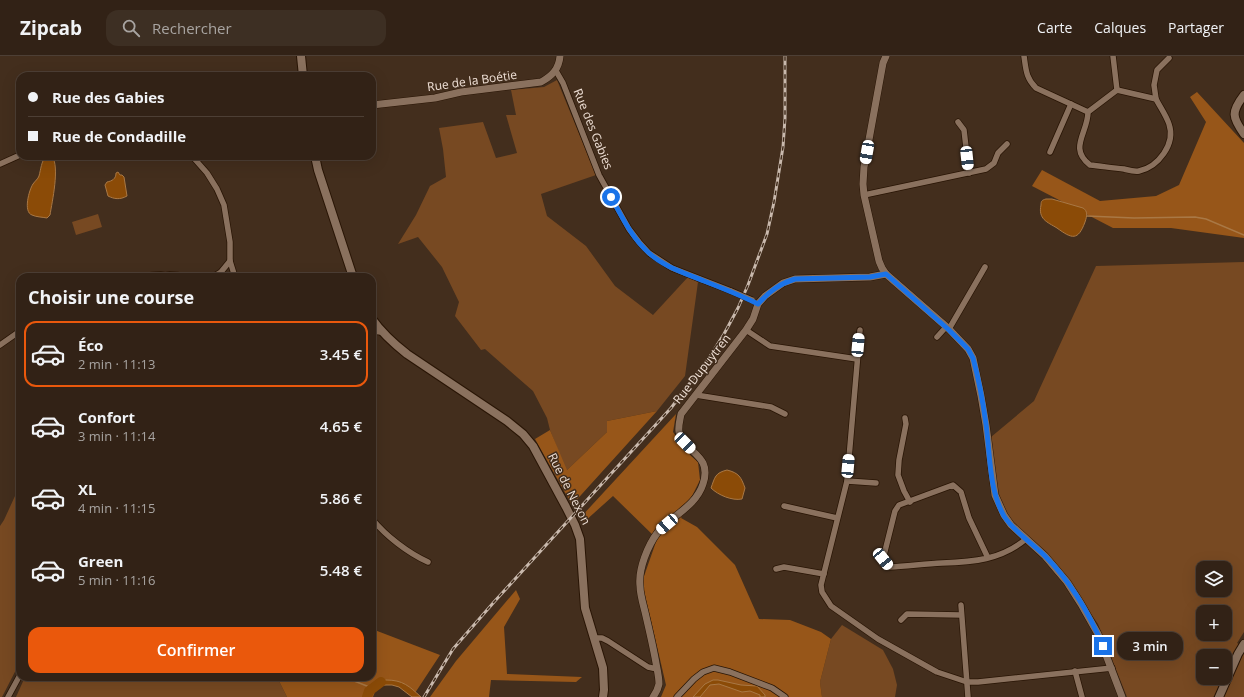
<!DOCTYPE html>
<html lang="fr">
<meta charset="utf-8">
<style>
:root{--surface:#322216;--page:#3d2f23;--text:#f1f3f6;--muted:#a8a4a1;--line:#4d3f35;--accent:#ea580c}
body{margin:0;font-family:"Open Sans",sans-serif;background:var(--page);color:var(--text);height:100vh;display:flex;flex-direction:column;font-size:15px;white-space:nowrap}
*{box-sizing:border-box;margin:0}
p{font-size:13px;color:var(--muted)}
.icon{flex:none;width:22px;height:22px;fill:none;stroke:currentColor;stroke-width:2;stroke-linecap:round;stroke-linejoin:round}
.map{position:relative;flex:1;overflow:hidden}
.side{position:absolute;left:16px;top:217px;width:360px;height:408px;display:flex;flex-direction:column;background:var(--surface);border-radius:12px;box-shadow:0 4px 16px #0002,0 0 0 1px var(--line)}
.side>*{flex:none}
.guide{position:absolute;left:16px;top:16px;width:360px;height:88px;border-radius:12px;box-shadow:0 4px 16px #0002,0 0 0 1px var(--line);display:grid;align-content:center;height:88px;padding:0 12px;background:var(--surface)}
.fabs{position:absolute;left:1196px;top:505px;display:grid;gap:8px}
.fabs a{display:grid;place-items:center;width:36px;height:36px;border-radius:8px;background:var(--surface);box-shadow:0 4px 16px #0002,0 0 0 1px var(--line);font-size:20px}
.end{position:absolute;width:18px;height:18px;margin:-9px;border:5px solid #1a73e8;background:#fff;box-shadow:0 0 0 2px #fff}
.from{border-radius:50%}
.bubble{position:absolute;height:28px;border-radius:12px;background:var(--surface);box-shadow:0 4px 16px #0002,0 0 0 1px var(--line);font-size:13px;font-weight:600;line-height:28px;text-align:center}
.car{position:absolute;width:12px;height:24px;margin:-12px -6px;border-radius:5px;box-shadow:0 0 3px 1px #0007;background:linear-gradient(#fff 24%,#345 0 40%,#fff 0 76%,#345 0 86%,#fff 0)}
.guide b{display:flex;align-items:center;gap:14px;height:38px;font-size:15px}
.guide b+b{border-top:1px solid var(--line)}
.guide i{width:10px;height:10px;background:var(--text)}
ul{padding:0;list-style:none}
li{display:flex;align-items:center;gap:12px;height:66px;margin:0 8px 6px;padding:0 4px;border:2px solid transparent;border-radius:12px}
li div{flex:1}
li b{display:block;font-size:15px}
li em{font-style:normal;font-weight:600}
li.active{border-color:var(--accent)}
li>.icon{width:36px;height:36px;stroke-width:1.5}
h2{padding:0 12px;font-size:18px;line-height:48px}
.primary-button{display:flex;gap:8px;margin-top:auto;padding:8px 12px}
.primary-button a{flex:1;height:46px;border-radius:12px;background:var(--accent);color:#fff;font-size:16px;font-weight:600;line-height:46px;text-align:center}
header{display:flex;align-items:center;gap:24px;box-sizing:border-box;height:56px;padding:0 20px;background:var(--surface);border-bottom:1px solid var(--line)}
header strong{font-size:19px}
nav{display:flex;gap:22px;margin-inline-start:auto;font-size:14px}
.search{width:280px;height:36px;background:var(--page);display:flex;align-items:center;gap:10px;box-sizing:border-box;padding:0 14px;border-radius:12px;color:var(--muted);font-size:15px}
.map>svg:first-child{display:block}
.green{fill:#774922;fill-rule:evenodd}
.forest{fill:#975619}
.water{fill:#8b4b07;stroke:#a97845}
.lines{fill:none;stroke-linecap:round;stroke-linejoin:round}
.stream{stroke:#a97845;stroke-width:1.5}
.river{stroke:#8b4b07;stroke-width:10}
.minor-casing{stroke:#291505;stroke-width:7}
.tertiary-casing{stroke:#291505;stroke-width:8}
.secondary-casing{stroke:#291505;stroke-width:10}
.minor{stroke:#8a715e;stroke-width:5.5}
.tertiary{stroke:#8a715e;stroke-width:7}
.secondary{stroke:#8a715e;stroke-width:8}
.rail-casing{stroke:#c9b9ad;stroke-width:3}
.rail{stroke:#432e1d;stroke-width:1.5;stroke-dasharray:4.5;stroke-linecap:butt}
.minor-bridge-casing{stroke:#291505;stroke-width:7;stroke-linecap:butt}
.minor-bridge{stroke:#8a715e;stroke-width:5.5}
.route{stroke:#1a73e8;stroke-width:5}
.labels{text-anchor:middle;stroke-width:3;stroke-linejoin:round;paint-order:stroke}
.street-label{font-size:12px;fill:#efe0d6;stroke:#432e1d}
</style>
<header>
<strong>Zipcab</strong>
<div class="search"><svg class="icon" aria-label="search" viewBox="0 0 24 24"><circle cx="10" cy="10" r="6"/><path d="M15 15l6 6"/></svg>Rechercher</div>
<nav><a>Carte</a><a>Calques</a><a>Partager</a></nav>
</header>
<div class="map">
<svg width="1244" height="641" viewBox="0 0 1244 641">
<rect width="100%" height="100%" fill="#432e1d"/>
<g class="green">
<polygon points="557,24 596,119 541,138 547,160 586,190 615,230 653,259 688,221 698,226 685,320 657,355 607,365 607,376 566,415 550,374 547,362 533,335 485,293 481,294 455,260 459,246 442,211 418,181 398,188 416,159 430,130 446,121 443,93 439,72 483,66 496,102 517,97 506,59 516,59 511,34 544,31"/>
<polygon points="98,158 102,171 76,179 72,166"/>
<path d="M1244,206V576L1237,587L1244,591V641H1217L1214,640L1213,641H1127L1098,568L1067,523L1012,466L998,441L991,381L1034,345L1096,210ZM1203,512H1225V534H1203ZM1203,556H1225V578H1203ZM1203,600H1225V622H1203Z"/>
<polygon points="15,440 20,442 20,606 2,641 0,641 0,470 4,464"/>
<polygon points="842,569 883,594 893,613 897,629 895,641 822,641 820,626 831,583"/>
<polygon points="25,621 277,621 287,641 16,641"/>
</g>
<g class="forest">
<polygon points="1197,36 1244,87 1244,182 1171,172 1113,172 1032,130 1042,114 1100,145 1156,140 1179,129 1206,66 1190,41"/>
<polygon points="657,355 572,449 535,383 550,374 567,414 607,376 607,365"/>
<polygon points="676,358 673,376 691,400 698,406 700,424 681,462 697,471 735,509 759,563 790,564 821,576 831,583 820,626 822,641 661,641 666,629 642,526 657,483 613,440 584,466 580,462"/>
<polygon points="516,534 520,543 504,571 507,618 582,621 576,626 491,624 489,641 430,641 456,605"/>
<polygon points="372,573 440,599 415,637 396,627 377,631 373,641 287,641 277,621 372,621"/>
</g>
<g class="water">
<path d="M46,100H52C60,111 52,146 50,159L47,162C42,161 36,161 32,159C23,156 29,134 33,128C35,125 38,123 39,120C41,113 41,106 46,100Z"/>
<path d="M118,116L120,119H122L124,121L127,140C120,144 114,143 108,140L105,129L107,126C112,125 116,123 116,117Z"/>
<path d="M1046,143H1052L1083,152C1088,155 1087,160 1085,166C1078,185 1072,183 1057,172C1047,166 1038,163 1041,149C1041,145 1042,144 1046,143Z"/>
<path d="M727,414C739,417 741,421 745,432L742,443C732,445 718,439 711,432C715,421 715,417 727,414Z"/>
<path d="M386,624C403,624 409,630 421,641H412L399,631L392,629H382L374,633L370,641H368C372,630 373,627 386,624Z"/>
<polygon points="713,624 718,624 741,629 757,630 765,639 765,641 760,641 760,639 750,635 742,636 719,628 710,629 700,641 693,641 705,628"/>
</g>
<g class="lines">
<g class="stream">
<polyline points="1087,160 1134,162 1195,161 1206,163 1244,179"/>
<polyline points="344,621 372,632"/>
</g>
<polyline class="river" points="367,641 369,635 381,626"/>
<g class="minor-casing">
<g id="minor">
<path d="M1024,0C1026,14 1026,22 1036,32L1088,56"/>
<polyline points="1113,0 1117,34"/>
<polyline points="556,15 563,27 599,119 629,173 639,186 649,197 672,212 731,235"/>
<path d="M1117,34L1156,43C1160,51 1166,59 1169,68C1176,88 1158,111 1139,115C1134,116 1128,114 1124,113C1112,112 1101,110 1090,109C1068,92 1088,77 1088,56Z"/>
<polyline points="1156,43 1154,29 1157,14 1169,2"/>
<polyline points="958,66 964,74 969,117"/>
<polyline points="1050,96 1071,48"/>
<polyline points="192,100 207,117 217,133 224,149 230,186 230,205"/>
<polyline points="0,108 20,99"/>
<polyline points="864,139 986,113 994,107 998,97 1007,88"/>
<path d="M138,221C155,218 172,217 189,221"/>
<polyline points="213,221 221,216 230,205 235,221"/>
<polyline points="949,273 985,211"/>
<polyline points="746,274 770,290 857,303"/>
<polyline points="860,274 847,425 821,529 822,536 831,550 878,583 937,616 967,626 978,626 1112,612"/>
<polyline points="372,275 381,276"/>
<polyline points="937,281 946,271"/>
<polyline points="0,289 20,275"/>
<polyline points="696,339 771,351 785,358"/>
<polyline points="905,362 906,368 899,404 898,419 904,435 910,446"/>
<polyline points="847,425 876,427"/>
<polyline points="784,450 837,462"/>
<path d="M372,463C386,480 408,497 428,506"/>
<path d="M988,502L969,462L961,436L953,429L899,449L895,455L883,503L890,511C907,510 925,508 942,507C973,506 1001,504 1026,483"/>
<polyline points="776,513 784,511 824,518"/>
<polyline points="961,549 968,641"/>
<polyline points="901,564 907,558 961,559"/>
<polyline points="594,582 602,582 608,585 648,611 657,613"/>
<polyline points="1075,615 1082,641"/>
<polyline points="8,641 20,619"/>
<polyline points="677,641 694,623 703,616 714,612 730,616 772,632 785,641"/>
</g>
</g>
<g class="tertiary-casing">
<g id="tertiary">
<polyline points="886,0 883,7 864,111 863,128 864,139 879,205 882,212 886,218 949,273 968,293 973,302 981,340 986,369 995,439 1004,459 1011,469 1045,500 1067,526 1081,548 1098,578 1122,641"/>
<path d="M372,49L435,42L461,36L541,26C552,20 559,13 560,0"/>
<path d="M653,641C656,637 658,633 659,628C659,621 657,613 656,607C653,590 649,573 645,556C643,548 640,538 640,530C638,513 648,489 658,476C673,459 696,450 703,428C713,398 684,397 679,376C678,370 680,364 681,358L746,274L753,263L758,248L765,240L783,227L795,223L870,221L886,218"/>
</g>
</g>
<g class="secondary-casing">
<g id="secondary">
<polyline points="301,0 303,20"/>
<path d="M1244,39C1231,56 1232,61 1244,78"/>
<polyline points="315,100 318,114 353,221"/>
<path d="M372,263C382,277 393,287 407,298L507,365L523,378L533,390L566,451L575,469L580,483L585,552L603,612L604,634L603,641"/>
<polyline points="1219,641 1238,598 1244,588"/>
</g>
</g>
<use href="#minor" class="minor"/>
<use href="#tertiary" class="tertiary"/>
<use href="#secondary" class="secondary"/>
<g class="rail-casing">
<polyline id="rail" points="424,641 453,593 494,546 671,352 709,302 724,278 738,252 748,229 767,178 774,146 783,91 785,62 785,0"/>
</g>
<use href="#rail" class="rail"/>
<g class="minor-bridge-casing">
<polyline id="minor-bridge" points="731,235 752,244"/>
</g>
<use href="#minor-bridge" class="minor-bridge"/>
</g>
<g class="lines">
<path class="route" d="M611,141C622,161 632,182 649,197C664,211 685,217 704,225C722,232 740,239 758,248C770,235 779,228 795,223L870,221L886,218L949,274L968,293L973,302C979,324 983,346 986,368C990,398 989,434 1004,460C1014,476 1032,487 1045,500C1070,525 1089,557 1103,590"/>
</g>
<g class="labels">
<g class="street-label">
<text transform="translate(472 25) rotate(-8)" y="4">Rue de la Boétie</text>
<text transform="translate(593 73) rotate(68)" y="4">Rue des Gabies</text>
<text transform="translate(702 313) rotate(-52)" y="4">Rue Dupuytren</text>
<text transform="translate(569 433) rotate(63)" y="4">Rue de Nexon</text>
</g>
</g>
</svg>
<div class="fabs">
<a><svg class="icon" aria-label="layers" viewBox="0 0 24 24"><path d="M12 4l9 5-9 5-9-5zM3 14l9 5 9-5"/></svg></a>
<a>+</a>
<a>−</a>
</div>
<i class="end from" style="left:611px;top:141px"></i>
<i class="end" style="left:1103px;top:590px"></i>
<div class="bubble" style="left:1117px;top:576px;width:66px">3 min</div>
<i class="car" style="left:867px;top:96px;rotate:190deg"></i>
<i class="car" style="left:967px;top:102px;rotate:174deg"></i>
<i class="car" style="left:858px;top:289px;rotate:5deg"></i>
<i class="car" style="left:685px;top:387px;rotate:135deg"></i>
<i class="car" style="left:848px;top:410px;rotate:5deg"></i>
<i class="car" style="left:667px;top:468px;rotate:229deg"></i>
<i class="car" style="left:883px;top:503px;rotate:141deg"></i>
<div class="guide">
<b><i class="from"></i>Rue des Gabies</b>
<b><i></i>Rue de Condadille</b>
</div>
<section class="side">
<h2>Choisir une course</h2>
<ul>
<li class="active"><svg class="icon" aria-label="car" viewBox="0 0 24 24"><path d="M5 17H2v-5l4-1 3-4h7l3 4 3 1v5h-3M9 17h6M6 11h13"/><circle cx="7" cy="17" r="2"/><circle cx="17" cy="17" r="2"/></svg><div><b>Éco</b><p>2 min · 11:13</p></div><em>3.45 €</em></li>
<li><svg class="icon" aria-label="car" viewBox="0 0 24 24"><path d="M5 17H2v-5l4-1 3-4h7l3 4 3 1v5h-3M9 17h6M6 11h13"/><circle cx="7" cy="17" r="2"/><circle cx="17" cy="17" r="2"/></svg><div><b>Confort</b><p>3 min · 11:14</p></div><em>4.65 €</em></li>
<li><svg class="icon" aria-label="car" viewBox="0 0 24 24"><path d="M5 17H2v-5l4-1 3-4h7l3 4 3 1v5h-3M9 17h6M6 11h13"/><circle cx="7" cy="17" r="2"/><circle cx="17" cy="17" r="2"/></svg><div><b>XL</b><p>4 min · 11:15</p></div><em>5.86 €</em></li>
<li><svg class="icon" aria-label="car" viewBox="0 0 24 24"><path d="M5 17H2v-5l4-1 3-4h7l3 4 3 1v5h-3M9 17h6M6 11h13"/><circle cx="7" cy="17" r="2"/><circle cx="17" cy="17" r="2"/></svg><div><b>Green</b><p>5 min · 11:16</p></div><em>5.48 €</em></li>
</ul>
<div class="primary-button"><a>Confirmer</a></div>
</section>
</div>
